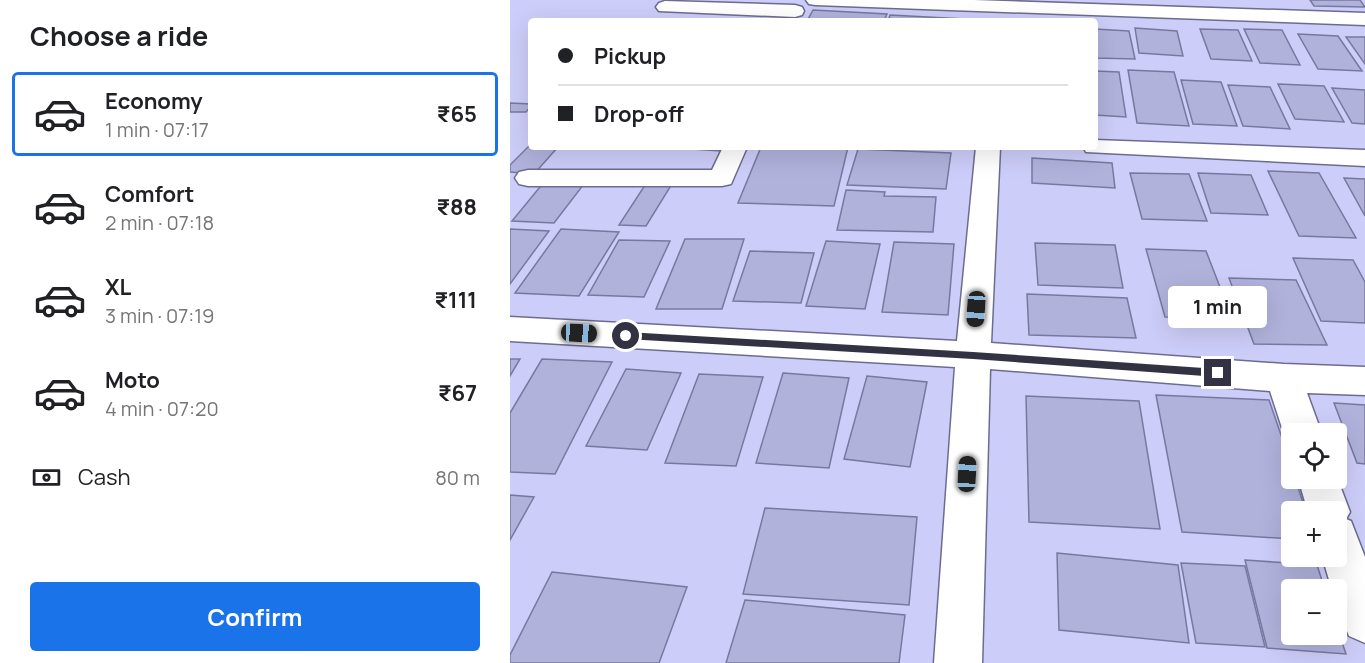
<!DOCTYPE html>
<meta charset="utf-8">
<style>
:root{--surface:#fff;--page:#f2f2f2;--text:#202124;--muted:#757577;--line:#e0e0e0;--accent:#1a73e8}
body{margin:0;font-family:Manrope,sans-serif;background:var(--page);color:var(--text);height:100vh;display:flex;flex-direction:column;font-size:22px;white-space:nowrap}
*{box-sizing:border-box;margin:0}
p{font-size:20px;color:var(--muted)}
.icon{flex:none;width:33px;height:33px;fill:none;stroke:currentColor;stroke-width:2;stroke-linecap:round;stroke-linejoin:round}
.map{position:relative;flex:1;overflow:hidden}
.panel{display:flex;flex-direction:column;background:var(--surface);width:510px}
.panel>*{flex:none}
.banner{position:absolute;left:18px;top:18px;width:570px;height:132px;border-radius:6px;box-shadow:0 6px 24px #0002;display:grid;align-content:center;height:132px;padding:0 30px;background:var(--surface)}
.tools{position:absolute;left:771px;top:423px;display:grid;gap:12px}
.tools a{display:grid;place-items:center;width:66px;height:66px;border-radius:6px;background:var(--surface);box-shadow:0 6px 24px #0002;font-size:30px}
.end{position:absolute;width:27px;height:27px;margin:-14px;border:8px solid #323243;background:#fff;box-shadow:0 0 0 3px #fff}
.from{border-radius:50%}
.bubble{position:absolute;height:42px;border-radius:6px;background:var(--surface);box-shadow:0 6px 24px #0002;font-size:20px;font-weight:700;line-height:42px;text-align:center}
.car{position:absolute;width:18px;height:36px;margin:-18px -9px;border-radius:8px;box-shadow:0 0 4px 2px #0007;background:linear-gradient(#222 24%,#8ab4d8 0 40%,#222 0 76%,#8ab4d8 0 86%,#222 0)}
.banner b{display:flex;align-items:center;gap:21px;height:57px;font-size:22px}
.banner b+b{border-top:2px solid var(--line)}
.banner i{width:15px;height:15px;background:var(--text)}
ul{padding:0;list-style:none}
li{display:flex;align-items:center;gap:18px;height:84px;margin:0 12px 9px;padding:0 18px;border:3px solid transparent;border-radius:6px}
li div{flex:1}
li b{display:block;font-size:22px}
li em{font-style:normal;font-weight:700}
li.active{border-color:var(--accent)}
li>.icon{width:54px;height:54px;stroke-width:1.5}
h2{padding:0 30px;font-size:27px;line-height:72px}
.pay{display:flex;align-items:center;gap:15px;height:66px;padding:0 30px;font-size:22px}
.pay p{margin-inline-start:auto}
.cta{display:flex;gap:12px;margin-top:auto;padding:12px 30px}
.cta a{flex:1;height:69px;border-radius:6px;background:var(--accent);color:#fff;font-size:24px;font-weight:700;line-height:69px;text-align:center}
main{display:flex;flex:1;min-height:0}
.map>svg:first-child{display:block}
.building{fill:#b1b2dc;stroke:#78789f;stroke-width:1.5}
.lines{fill:none;stroke-linecap:round;stroke-linejoin:round}
.street-casing{stroke:#6c6c92;stroke-width:3}
.street{fill:#fff;fill-rule:evenodd}
.route{fill:#323243}
</style>
<main>
<section class="panel">
<h2>Choose a ride</h2>
<ul>
<li class="active"><svg class="icon" aria-label="car" viewBox="0 0 24 24"><path d="M5 17H2v-5l4-1 3-4h7l3 4 3 1v5h-3M9 17h6M6 11h13"/><circle cx="7" cy="17" r="2"/><circle cx="17" cy="17" r="2"/></svg><div><b>Economy</b><p>1 min · 07:17</p></div><em>₹65</em></li>
<li><svg class="icon" aria-label="car" viewBox="0 0 24 24"><path d="M5 17H2v-5l4-1 3-4h7l3 4 3 1v5h-3M9 17h6M6 11h13"/><circle cx="7" cy="17" r="2"/><circle cx="17" cy="17" r="2"/></svg><div><b>Comfort</b><p>2 min · 07:18</p></div><em>₹88</em></li>
<li><svg class="icon" aria-label="car" viewBox="0 0 24 24"><path d="M5 17H2v-5l4-1 3-4h7l3 4 3 1v5h-3M9 17h6M6 11h13"/><circle cx="7" cy="17" r="2"/><circle cx="17" cy="17" r="2"/></svg><div><b>XL</b><p>3 min · 07:19</p></div><em>₹111</em></li>
<li><svg class="icon" aria-label="car" viewBox="0 0 24 24"><path d="M5 17H2v-5l4-1 3-4h7l3 4 3 1v5h-3M9 17h6M6 11h13"/><circle cx="7" cy="17" r="2"/><circle cx="17" cy="17" r="2"/></svg><div><b>Moto</b><p>4 min · 07:20</p></div><em>₹67</em></li>
</ul>
<div class="pay"><svg class="icon" aria-label="cash" viewBox="0 0 24 24"><path d="M3 7h18v10H3z"/><circle cx="12" cy="12" r="2"/></svg>Cash<p>80 m</p></div>
<div class="cta"><a>Confirm</a></div>
</section>
<div class="map">
<svg width="855" height="663" viewBox="0 0 855 663">
<rect width="100%" height="100%" fill="#cdcdf9"/>
<g class="building">
<polygon points="800,0 850,0 855,7 804,6"/>
<polygon points="303,10 377,14 374,21 297,21"/>
<polygon points="380,15 454,19 453,21 378,21"/>
<polygon points="625,28 667,31 673,56 629,53"/>
<polygon points="585,29 619,31 625,59 585,58"/>
<polygon points="690,29 728,30 742,61 701,59"/>
<polygon points="734,29 772,30 790,65 750,63"/>
<polygon points="788,34 828,36 852,71 808,69"/>
<polygon points="836,37 855,37 855,64"/>
<polygon points="618,70 664,72 679,126 627,123"/>
<polygon points="585,71 609,72 616,117 585,115"/>
<polygon points="671,80 711,82 727,126 683,124"/>
<polygon points="768,84 814,86 834,122 785,119"/>
<polygon points="718,85 760,87 780,129 733,126"/>
<polygon points="822,88 855,90 855,124 842,123"/>
<polygon points="0,103 21,104 21,106 16,112 0,112"/>
<polygon points="21,144 21,147 48,147 24,174 0,172 0,165"/>
<polygon points="184,147 213,147 211,151 183,149"/>
<polygon points="251,147 338,147 324,206 228,203"/>
<polygon points="348,149 441,153 436,189 337,185"/>
<polygon points="522,158 602,163 605,188 522,183"/>
<polygon points="758,171 809,173 846,238 789,236"/>
<polygon points="620,173 679,174 697,221 632,219"/>
<polygon points="688,173 741,175 758,215 701,213"/>
<polygon points="834,178 855,179 855,216"/>
<polygon points="34,182 74,184 44,223 2,221"/>
<polygon points="137,182 162,184 136,226 109,225"/>
<polygon points="336,190 375,192 374,196 426,197 423,232 327,230"/>
<polygon points="0,229 39,231 0,284"/>
<polygon points="51,229 109,232 69,296 5,293"/>
<polygon points="175,239 234,239 212,309 146,309"/>
<polygon points="109,240 160,241 134,297 78,295"/>
<polygon points="316,241 370,244 355,309 296,306"/>
<polygon points="384,242 444,244 438,315 372,312"/>
<polygon points="525,243 605,245 613,288 528,285"/>
<polygon points="636,249 696,251 722,318 655,317"/>
<polygon points="240,251 304,253 291,303 223,301"/>
<polygon points="783,258 843,260 855,282 855,323 811,321"/>
<polygon points="719,278 786,280 817,345 744,344"/>
<polygon points="517,294 617,298 626,338 519,335"/>
<polygon points="0,359 10,359 0,376"/>
<polygon points="32,359 102,362 45,474 0,472 0,413"/>
<polygon points="116,369 171,373 137,450 76,446"/>
<polygon points="273,373 339,378 319,468 246,463"/>
<polygon points="189,374 253,377 226,466 155,463"/>
<polygon points="357,376 417,382 400,467 334,459"/>
<polygon points="646,395 759,400 782,467 782,478 785,478 796,512 782,512 782,539 672,532"/>
<polygon points="516,396 629,401 650,529 519,522"/>
<polygon points="824,403 855,405 855,464 847,463"/>
<polygon points="0,495 24,497 0,540"/>
<polygon points="255,508 407,517 399,605 233,594"/>
<polygon points="547,553 668,565 679,643 549,630"/>
<polygon points="735,560 807,565 815,590 782,590 782,634 826,634 826,625 836,654 757,648"/>
<polygon points="671,563 735,566 755,647 686,643"/>
<polygon points="42,572 177,587 149,663 0,663 0,655"/>
<polygon points="235,600 395,615 389,663 216,663"/>
</g>
<g class="lines">
<g class="street-casing">
<g id="street">
<polygon points="296,0 464,0 855,13 855,25 305,5 299,4"/>
<polygon points="155,1 285,5 292,7 294,11 292,15 285,17 149,11 146,7 149,3"/>
<polygon points="585,140 855,150 855,166 576,152 573,147 585,147"/>
<polygon points="213,147 237,147 221,184 212,186 18,186 9,184 5,178 9,172 18,170 202,170"/>
<polygon points="466,147 490,147 481,343 774,364 855,367 855,395 797,393 812,434 782,434 782,446 774,434 760,391 480,369 472,663 424,663 445,367 0,341 0,317 447,341"/>
<polygon points="826,475 840,512 836,519 841,521 855,557 855,643 839,636 826,603 826,590 822,590 812,556 826,556 826,512 798,512 788,478 826,478"/>
</g>
</g>
<use href="#street" class="street"/>
</g>
<polygon class="route" points="116,332 463,352 708,369 713,373 708,377 463,359 116,339 111,336"/>
</svg>
<div class="tools">
<a><svg class="icon" aria-label="locate" viewBox="0 0 24 24"><circle cx="12" cy="12" r="6"/><path d="M12 2v4M12 18v4M2 12h4M18 12h4"/></svg></a>
<a>+</a>
<a>−</a>
</div>
<i class="end from" style="left:116px;top:336px"></i>
<i class="end" style="left:708px;top:373px"></i>
<div class="bubble" style="left:658px;top:286px;width:99px">1 min</div>
<i class="car" style="left:466px;top:309px;rotate:184deg"></i>
<i class="car" style="left:69px;top:333px;rotate:93deg"></i>
<i class="car" style="left:457px;top:474px;rotate:3deg"></i>
<div class="banner">
<b><i class="from"></i>Pickup</b>
<b><i></i>Drop-off</b>
</div>
</div>
</main>
